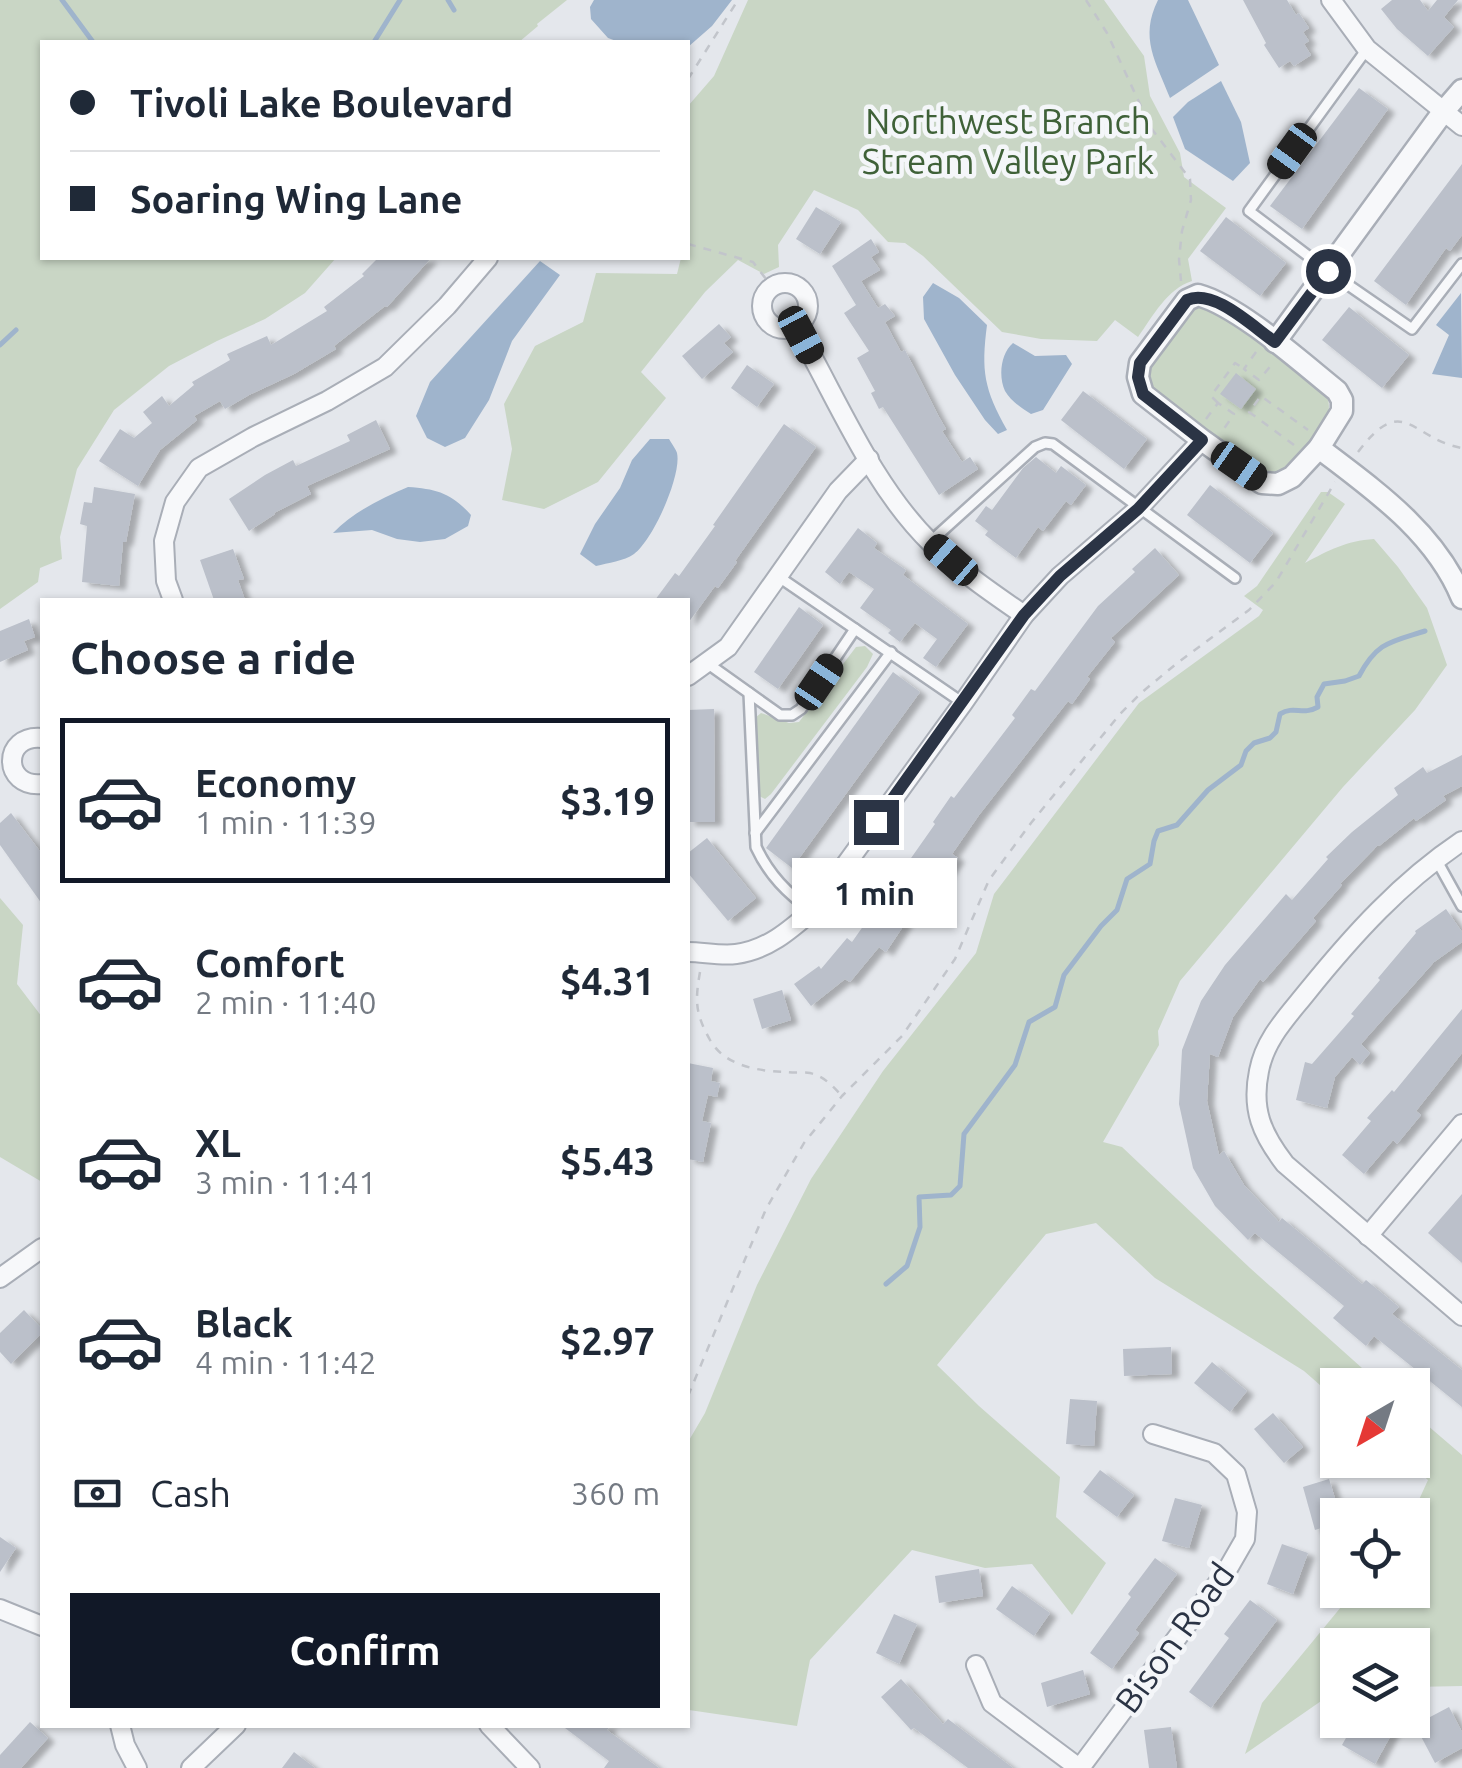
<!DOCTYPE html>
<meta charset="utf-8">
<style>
:root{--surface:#fff;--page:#f2f2f3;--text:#1f2937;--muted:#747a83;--line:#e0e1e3;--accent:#111827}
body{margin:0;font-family:Ubuntu,sans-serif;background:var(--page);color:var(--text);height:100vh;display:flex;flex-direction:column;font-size:38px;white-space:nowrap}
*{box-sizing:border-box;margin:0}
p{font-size:32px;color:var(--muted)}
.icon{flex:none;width:55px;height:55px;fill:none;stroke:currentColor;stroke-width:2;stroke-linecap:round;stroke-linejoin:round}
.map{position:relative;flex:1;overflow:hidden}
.sheet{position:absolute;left:40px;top:598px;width:650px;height:1130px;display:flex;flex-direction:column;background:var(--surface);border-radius:0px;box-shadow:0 2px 8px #0004}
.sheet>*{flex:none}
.banner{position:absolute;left:40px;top:40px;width:650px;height:220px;border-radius:0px;box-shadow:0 2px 8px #0004;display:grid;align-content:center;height:220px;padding:0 30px;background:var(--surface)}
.needle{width:65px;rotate:219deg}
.buttons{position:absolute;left:1320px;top:1368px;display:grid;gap:20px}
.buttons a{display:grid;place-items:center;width:110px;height:110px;border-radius:0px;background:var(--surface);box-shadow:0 2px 8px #0004;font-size:50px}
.end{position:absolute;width:45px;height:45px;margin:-22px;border:12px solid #2b3445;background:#fff;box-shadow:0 0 0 5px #fff}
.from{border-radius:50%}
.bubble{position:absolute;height:70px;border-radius:0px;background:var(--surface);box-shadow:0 2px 8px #0004;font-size:32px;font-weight:600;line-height:70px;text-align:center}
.car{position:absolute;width:30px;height:60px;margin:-30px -15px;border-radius:12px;box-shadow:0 0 8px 2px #0007;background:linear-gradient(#222 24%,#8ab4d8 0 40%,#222 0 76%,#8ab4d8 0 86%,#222 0)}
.banner b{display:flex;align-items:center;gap:35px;height:95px;font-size:38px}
.banner b+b{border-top:2px solid var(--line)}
.banner i{width:25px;height:25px;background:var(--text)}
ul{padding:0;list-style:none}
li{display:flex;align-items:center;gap:30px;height:165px;margin:0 20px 15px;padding:0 10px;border:5px solid transparent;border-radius:0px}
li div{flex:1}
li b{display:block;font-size:38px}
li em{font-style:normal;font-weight:600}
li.current{border-color:var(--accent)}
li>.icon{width:90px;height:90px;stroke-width:1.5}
h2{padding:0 30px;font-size:45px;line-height:120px}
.pay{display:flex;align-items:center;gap:25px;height:110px;padding:0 30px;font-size:38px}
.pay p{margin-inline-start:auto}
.action{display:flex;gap:20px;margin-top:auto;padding:20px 30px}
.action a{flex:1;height:115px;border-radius:0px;background:var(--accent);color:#fff;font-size:40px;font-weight:600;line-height:115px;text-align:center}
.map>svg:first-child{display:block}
.green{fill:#c9d6c5}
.water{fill:#9fb4cc}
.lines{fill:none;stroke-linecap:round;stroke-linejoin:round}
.stream{stroke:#9fb4cc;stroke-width:5}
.building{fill:#bbc0ca;filter:url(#shadow)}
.service-casing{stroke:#a9aeb7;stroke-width:14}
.minor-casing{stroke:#a9aeb7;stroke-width:22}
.tertiary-casing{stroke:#a9aeb7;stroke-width:25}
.path{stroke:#c2c5cb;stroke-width:2.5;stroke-dasharray:8 8;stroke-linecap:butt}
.service{stroke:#f7f8fa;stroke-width:9}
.minor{stroke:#f7f8fa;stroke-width:18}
.tertiary{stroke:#f7f8fa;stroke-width:20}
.route{stroke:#2b3445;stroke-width:12}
.labels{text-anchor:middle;stroke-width:9;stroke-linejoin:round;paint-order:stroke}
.park-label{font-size:35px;fill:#3f6138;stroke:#f4f6f9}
.street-label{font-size:35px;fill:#2b3445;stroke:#f4f6f9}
</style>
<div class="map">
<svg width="1462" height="1768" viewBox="0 0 1462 1768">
<defs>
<filter id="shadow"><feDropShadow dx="7" dy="4" stdDeviation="2.5" flood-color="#0004"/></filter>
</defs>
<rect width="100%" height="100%" fill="#e4e7ec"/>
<g class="green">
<polygon points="0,0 567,0 537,24 538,26 519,42 42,42 42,258 336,258 305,293 265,319 217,341 169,366 114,410 77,469 60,537 62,559 40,568 38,582 0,609"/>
<path d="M748,0H1104L1144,56L1150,96L1180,153L1184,177L1226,208L1188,259L1192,281C1167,289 1153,316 1138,337L1115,320L1097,341L1041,339L1002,332L923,256L905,243L888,242L858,210L814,190L778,245L779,267L764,274L738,260L705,292L641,372L666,398L598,482L544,509L502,500L512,449L504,404L535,346L583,322L596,273L677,274L681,258H688V106L714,76Z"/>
<path d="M1201,306L1214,308L1323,390C1339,411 1319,431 1306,449C1300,457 1293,468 1282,471C1274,474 1266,471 1258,468L1152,389L1147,369L1188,309Z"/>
<path d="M1321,492H1328L1345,504L1305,563C1329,550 1346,541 1374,539L1398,567L1427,608L1447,665L1415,710L1343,787L1180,981L1158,1031L1159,1045L1103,1142L1122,1147L1250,1268L1381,1385H1338L1337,1400L1304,1371L1155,1278L1096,1223L1046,1234L937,1365L979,1406L1060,1477L1056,1517L1106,1563L1072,1615L1032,1564L985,1568L912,1550L810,1660L797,1726L689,1710L688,1442L705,1413L757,1285L811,1179L883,1071L976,953L994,894L1139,703L1259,616L1263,610L1244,596L1257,586Z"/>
<polygon points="865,646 873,654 867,667 771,794 765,799 759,796 756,789 755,718 761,713 789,723 799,722 856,647"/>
<polygon points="0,898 23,925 17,984 42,1017 42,1182 0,1157"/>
<polygon points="1413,1413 1462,1455 1462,1686 1413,1687 1412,1645 1338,1645 1337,1690 1245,1754 1262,1703 1355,1590 1412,1590 1412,1515 1428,1480 1406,1460 1412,1460"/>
</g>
<g class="water">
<polygon points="594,0 732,0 712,26 688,47 688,42 619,42 608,38 591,19 590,7"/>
<path d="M1158,0H1188L1219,65L1170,98C1156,62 1139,38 1158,0Z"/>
<polygon points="1221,81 1241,122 1250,163 1233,181 1185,149 1173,117 1188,102"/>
<polygon points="540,261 560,275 512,341 489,400 465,438 445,447 427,438 416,416 430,382"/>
<path d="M933,283L959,298L987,325C981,371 984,389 1007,430L998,434L985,420L955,375L924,319L923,297Z"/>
<polygon points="1461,293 1462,378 1432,374 1449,335 1436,325"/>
<path d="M1013,343L1035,356L1066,355L1072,364L1043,410L1031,414C1021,408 1011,401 1005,391C998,376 1001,353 1013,343Z"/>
<path d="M650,439H669C670,441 677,451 677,453C682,475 653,540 634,554C624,561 608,563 596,566L580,554L595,524L620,488L632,460Z"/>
<path d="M408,487C437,489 451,493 471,515L468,526L445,539L420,542L397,539L372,530L333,533C353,512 382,498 408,487Z"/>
</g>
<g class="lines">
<g class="stream">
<polyline points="62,0 93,42"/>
<polyline points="448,0 454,10"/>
<polyline points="374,42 400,0"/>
<polyline points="0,345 16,330"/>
<path d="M886,1284L907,1266L920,1227L919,1197L951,1195L960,1186L964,1134L1015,1065L1029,1022L1055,1007L1064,975L1101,926L1117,910L1127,879L1150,864L1154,841L1158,831L1177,825L1208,790L1241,765L1246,751L1254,743L1270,738L1276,732L1280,714C1295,705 1302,716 1318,707L1317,697L1324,684L1345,681L1359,676C1377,642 1390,642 1425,631"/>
</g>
</g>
<g class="building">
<polygon points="1243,0 1287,0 1296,15 1299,13 1309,28 1303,32 1309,41 1304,44 1311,55 1294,66 1290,61 1279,68 1264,45 1266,43"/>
<polygon points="1392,0 1420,0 1428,11 1437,0 1458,0 1444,17 1454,27 1428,56 1397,29 1381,9"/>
<polygon points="1359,88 1388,109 1302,229 1270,206"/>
<polygon points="1462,164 1462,235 1450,251 1446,248 1406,305 1374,281"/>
<polygon points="816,207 841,222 820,254 796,239"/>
<polygon points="1226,217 1286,263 1260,296 1200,251"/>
<polygon points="871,239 879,252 871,257 880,270 861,281 878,308 885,304 895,316 885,322 901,352 905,350 939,417 946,429 942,431 962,462 970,457 978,469 939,495 883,407 879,409 871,393 875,391 857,358 869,351 844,313 856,305 832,266"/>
<polygon points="378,258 431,258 387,307 385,306 334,346 336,349 294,374 249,395 225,409 220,401 194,416 197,420 160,450 138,486 99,461 120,429 134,438 152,423 143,412 162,396 169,406 194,385 192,382 230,360 227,354 267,336 271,345 327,311 324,307 364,276 362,274"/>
<polygon points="1349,307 1409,355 1382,388 1322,340"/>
<polygon points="719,324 731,337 724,343 733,352 702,379 682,356"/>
<polygon points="747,365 774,384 757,407 731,388"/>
<polygon points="1236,373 1256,389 1241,409 1220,394"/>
<polygon points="1083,391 1147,439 1124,469 1061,420"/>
<polygon points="376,420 390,449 307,486 311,494 274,513 275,514 249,531 229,499 265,475 293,460 296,466 350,441 347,435"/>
<polygon points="784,424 816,447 735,561 737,562 718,588 715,586 688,623 688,600 655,600 675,573 679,576 715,526 713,525"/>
<polygon points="1036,457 1056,473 1061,466 1086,485 1071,505 1066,501 1043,531 1038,527 1016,558 985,535 988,531 975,521 986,506 992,510 1023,468"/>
<polygon points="1210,485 1273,533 1250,563 1187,515"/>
<polygon points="94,487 135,494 126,542 123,542 119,586 82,582 87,526 80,524 84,502 92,503"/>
<polygon points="858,528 877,543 874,548 906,570 903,575 968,624 936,667 923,658 937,639 915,623 900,642 888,633 891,630 860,608 874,589 849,572 840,584 825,572"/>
<polygon points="1155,548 1179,575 1111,638 1115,642 1087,677 1090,679 1072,704 1068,701 979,815 952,854 958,858 942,880 933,874 902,920 906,922 886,952 879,947 850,982 845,979 811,1006 794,984 819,966 821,969 847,938 852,942 935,824 933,822 951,796 954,798 1015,718 1012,715 1031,689 1035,691 1098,606 1135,572 1132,569"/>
<polygon points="233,549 244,579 238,580 245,600 214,600 200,560"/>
<polygon points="799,607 823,625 778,689 754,672"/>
<polygon points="29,619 35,637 24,641 28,650 0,662 0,631"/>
<polygon points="893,672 920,692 792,868 766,848"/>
<polygon points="714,709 715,822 688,822 688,710"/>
<polygon points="1462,755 1462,786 1443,796 1446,800 1416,821 1414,818 1379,846 1378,845 1340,884 1342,885 1313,918 1316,921 1263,982 1260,979 1233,1017 1218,1057 1210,1054 1207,1101 1219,1155 1224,1151 1244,1185 1279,1222 1282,1218 1362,1284 1366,1280 1399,1307 1392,1314 1462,1370 1462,1407 1374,1336 1366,1346 1333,1318 1344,1306 1255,1233 1248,1240 1215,1206 1193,1168 1179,1104 1182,1050 1201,1001 1225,965 1286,894 1292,900 1328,859 1326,857 1352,832 1398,795 1394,788 1423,767 1427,773"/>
<polygon points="11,813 42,854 42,904 0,845 0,823"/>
<polygon points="707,838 756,898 728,921 688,873 688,853"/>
<polygon points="1446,909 1462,932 1462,942 1434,962 1361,1044 1370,1053 1360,1065 1352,1057 1335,1077 1327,1108 1296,1100 1305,1062 1312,1064 1354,1016 1351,1014 1380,980 1378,978 1416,933 1415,931"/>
<polygon points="782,990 791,1020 762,1029 753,999"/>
<polygon points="1462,1009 1462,1053 1416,1111 1421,1115 1397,1144 1393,1140 1364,1174 1342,1155 1371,1121 1367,1118 1392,1090 1394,1092"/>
<polygon points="688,1063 713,1068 711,1081 720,1083 717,1097 708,1095 702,1121 711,1123 703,1162 688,1159"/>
<polygon points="1462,1194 1462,1263 1428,1233"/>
<polygon points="24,1310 42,1329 42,1333 11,1364 0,1352 0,1333"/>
<polygon points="1171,1347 1172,1374 1124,1376 1123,1349"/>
<polygon points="1212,1362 1247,1391 1230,1412 1194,1383"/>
<polygon points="1070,1399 1097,1401 1094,1446 1066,1444"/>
<polygon points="1273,1413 1303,1447 1284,1463 1254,1429"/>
<polygon points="1100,1470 1134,1495 1117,1517 1083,1492"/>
<polygon points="1329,1479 1338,1508 1338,1523 1315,1530 1303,1487"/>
<polygon points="1175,1498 1202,1505 1189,1548 1162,1541"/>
<polygon points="0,1537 16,1548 0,1572"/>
<polygon points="1282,1544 1308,1553 1293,1594 1267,1584"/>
<polygon points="1155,1558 1177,1574 1135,1630 1139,1633 1112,1669 1090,1653 1131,1597 1128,1594"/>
<polygon points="979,1569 983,1596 939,1603 935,1576"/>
<polygon points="1012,1586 1050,1613 1034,1636 996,1609"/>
<polygon points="1250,1600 1277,1620 1211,1708 1189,1692 1229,1638 1224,1634"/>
<polygon points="894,1614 917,1624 899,1664 876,1653"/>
<polygon points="1083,1670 1090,1694 1047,1707 1041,1683"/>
<polygon points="901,1679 943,1724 948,1719 1013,1768 968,1768 914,1728 911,1730 881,1697"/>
<polygon points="1449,1707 1462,1732 1462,1748 1435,1763 1415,1725"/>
<polygon points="1356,1720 1385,1720 1396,1726 1375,1764 1342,1745"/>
<polygon points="30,1722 48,1738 21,1768 0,1768 0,1755"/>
<polygon points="561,1725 611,1725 607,1730 659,1768 604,1768 609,1761"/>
<polygon points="1171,1727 1177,1768 1149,1768 1144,1730"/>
<polygon points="294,1752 315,1768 282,1768"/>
</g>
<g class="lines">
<g class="service-casing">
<g id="service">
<polyline points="1367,49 1249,211 1328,271 1412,329 1462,264"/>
<polyline points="930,542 1035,447 1045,443 1053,444 1235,578"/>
<polyline points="779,577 963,703"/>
<polyline points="707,663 780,715 792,715 801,709 855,629"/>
<path d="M749,693L756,847C769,875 787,893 812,911"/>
<polyline points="755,833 891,652"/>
<polyline points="1437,861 1462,906"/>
</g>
</g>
<g class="minor-casing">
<g id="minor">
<polyline points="1331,0 1367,49 1462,126"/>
<circle cx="785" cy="306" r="23"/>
<path d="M796,327C837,398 872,486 932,544C960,571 992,593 1024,615"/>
<polyline points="173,600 166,581 164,541 175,502 199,468 253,437 327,401 385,367 447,306 488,258"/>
<polyline points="688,676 728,647 838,491 869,459"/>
<path d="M42,738C2,734 2,788 42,784"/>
<path d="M1462,841C1401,882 1353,935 1307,992C1287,1017 1265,1039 1259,1071C1251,1110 1262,1134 1285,1164L1462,1316"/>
<path d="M688,952C703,952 720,956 736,954C767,950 789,931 812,911L963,703L1024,615L1060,576L1138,509L1202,440"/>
<polyline points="1368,1236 1462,1124"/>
<polyline points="0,1278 42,1248"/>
<polyline points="0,1609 42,1626"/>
<polyline points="976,1665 992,1703 1079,1768"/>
<polyline points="120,1725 125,1745 137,1768"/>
<polyline points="489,1725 530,1768"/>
<polyline points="191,1768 236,1725"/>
<polyline points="1080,1768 1226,1572 1245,1539 1247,1512 1236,1474 1214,1453 1153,1434"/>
</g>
</g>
<g class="tertiary-casing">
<g id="tertiary">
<path d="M1198,295C1239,306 1302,363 1337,391L1342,400V411L1319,448L1292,477L1278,484L1262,483L1202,440L1143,394L1138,377L1140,363L1187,300Z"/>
<polyline points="1275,342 1443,112 1462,90"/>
<path d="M1319,448C1374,490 1435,532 1462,598"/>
</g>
</g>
<g class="path">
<polyline points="1086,0 1107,33 1151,128 1190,179 1191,200 1182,231 1179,259 1181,281"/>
<polyline points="688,79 738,0"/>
<polyline points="688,244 753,262 772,287"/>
<polyline points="1256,352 1244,369 1259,380 1273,363"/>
<polyline points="1218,403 1211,396 1235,363 1243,368"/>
<polyline points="1206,419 1218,403 1234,414 1221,433"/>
<polyline points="1294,445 1249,412 1261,396 1308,430"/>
<path d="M1358,452C1404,391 1411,439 1462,448"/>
<path d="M700,972C695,1001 695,1013 710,1040C725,1066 757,1071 786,1072C793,1073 802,1072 810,1073C823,1076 832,1085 841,1095"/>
<polyline points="688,1396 766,1209 804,1143 842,1096 902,1036 955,959 989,880 1031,823 1120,714 1141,693 1176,664 1249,610 1276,582 1335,482"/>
</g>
<use href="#service" class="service"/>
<use href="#minor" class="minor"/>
<use href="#tertiary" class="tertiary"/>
</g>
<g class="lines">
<path class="route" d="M876,822L1024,615L1060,576L1138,509L1202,440L1143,394L1138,377L1140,363L1187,300C1214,288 1253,327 1275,342L1328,271"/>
</g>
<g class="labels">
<g class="park-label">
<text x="1008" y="134">Northwest Branch<tspan x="1008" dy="40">Stream Valley Park</tspan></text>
</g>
<g class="street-label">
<text transform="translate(1175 1638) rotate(-54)" y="12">Bison Road</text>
</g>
</g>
</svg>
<div class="buttons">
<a><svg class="needle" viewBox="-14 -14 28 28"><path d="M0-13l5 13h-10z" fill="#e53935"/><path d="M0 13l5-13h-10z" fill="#747a83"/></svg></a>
<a><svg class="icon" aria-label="locate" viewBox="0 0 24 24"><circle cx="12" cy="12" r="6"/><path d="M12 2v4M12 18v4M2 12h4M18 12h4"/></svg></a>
<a><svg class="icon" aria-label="layers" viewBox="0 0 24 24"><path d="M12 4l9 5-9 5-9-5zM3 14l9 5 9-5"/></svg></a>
</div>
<i class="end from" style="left:1328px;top:271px"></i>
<i class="end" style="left:876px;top:822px"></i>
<div class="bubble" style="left:792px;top:858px;width:165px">1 min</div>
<i class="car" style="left:1292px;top:151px;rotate:216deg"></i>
<i class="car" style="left:801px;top:335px;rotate:152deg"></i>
<i class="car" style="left:1239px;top:466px;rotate:125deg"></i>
<i class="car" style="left:951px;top:560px;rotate:311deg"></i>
<i class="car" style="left:819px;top:682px;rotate:34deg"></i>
<div class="banner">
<b><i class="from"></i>Tivoli Lake Boulevard</b>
<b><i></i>Soaring Wing Lane</b>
</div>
<section class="sheet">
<h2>Choose a ride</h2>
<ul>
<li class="current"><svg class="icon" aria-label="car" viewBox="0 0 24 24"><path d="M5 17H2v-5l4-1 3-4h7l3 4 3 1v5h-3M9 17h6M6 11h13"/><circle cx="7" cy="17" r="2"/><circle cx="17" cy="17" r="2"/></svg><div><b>Economy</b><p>1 min · 11:39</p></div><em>$3.19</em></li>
<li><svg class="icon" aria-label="car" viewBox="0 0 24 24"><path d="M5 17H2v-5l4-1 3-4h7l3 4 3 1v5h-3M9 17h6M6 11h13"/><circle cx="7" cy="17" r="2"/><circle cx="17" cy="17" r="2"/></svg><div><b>Comfort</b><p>2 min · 11:40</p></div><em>$4.31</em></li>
<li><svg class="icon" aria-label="car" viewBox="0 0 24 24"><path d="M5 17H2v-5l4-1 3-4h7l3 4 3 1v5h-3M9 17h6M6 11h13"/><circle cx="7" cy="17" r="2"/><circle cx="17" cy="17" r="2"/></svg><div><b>XL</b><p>3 min · 11:41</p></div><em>$5.43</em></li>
<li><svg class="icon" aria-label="car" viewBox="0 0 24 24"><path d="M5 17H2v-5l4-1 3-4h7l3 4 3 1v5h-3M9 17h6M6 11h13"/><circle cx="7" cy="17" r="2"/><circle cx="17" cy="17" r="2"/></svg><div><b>Black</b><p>4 min · 11:42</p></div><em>$2.97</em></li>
</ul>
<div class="pay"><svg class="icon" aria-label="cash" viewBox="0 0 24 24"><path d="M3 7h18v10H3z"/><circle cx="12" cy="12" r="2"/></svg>Cash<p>360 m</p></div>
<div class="action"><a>Confirm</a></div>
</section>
</div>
